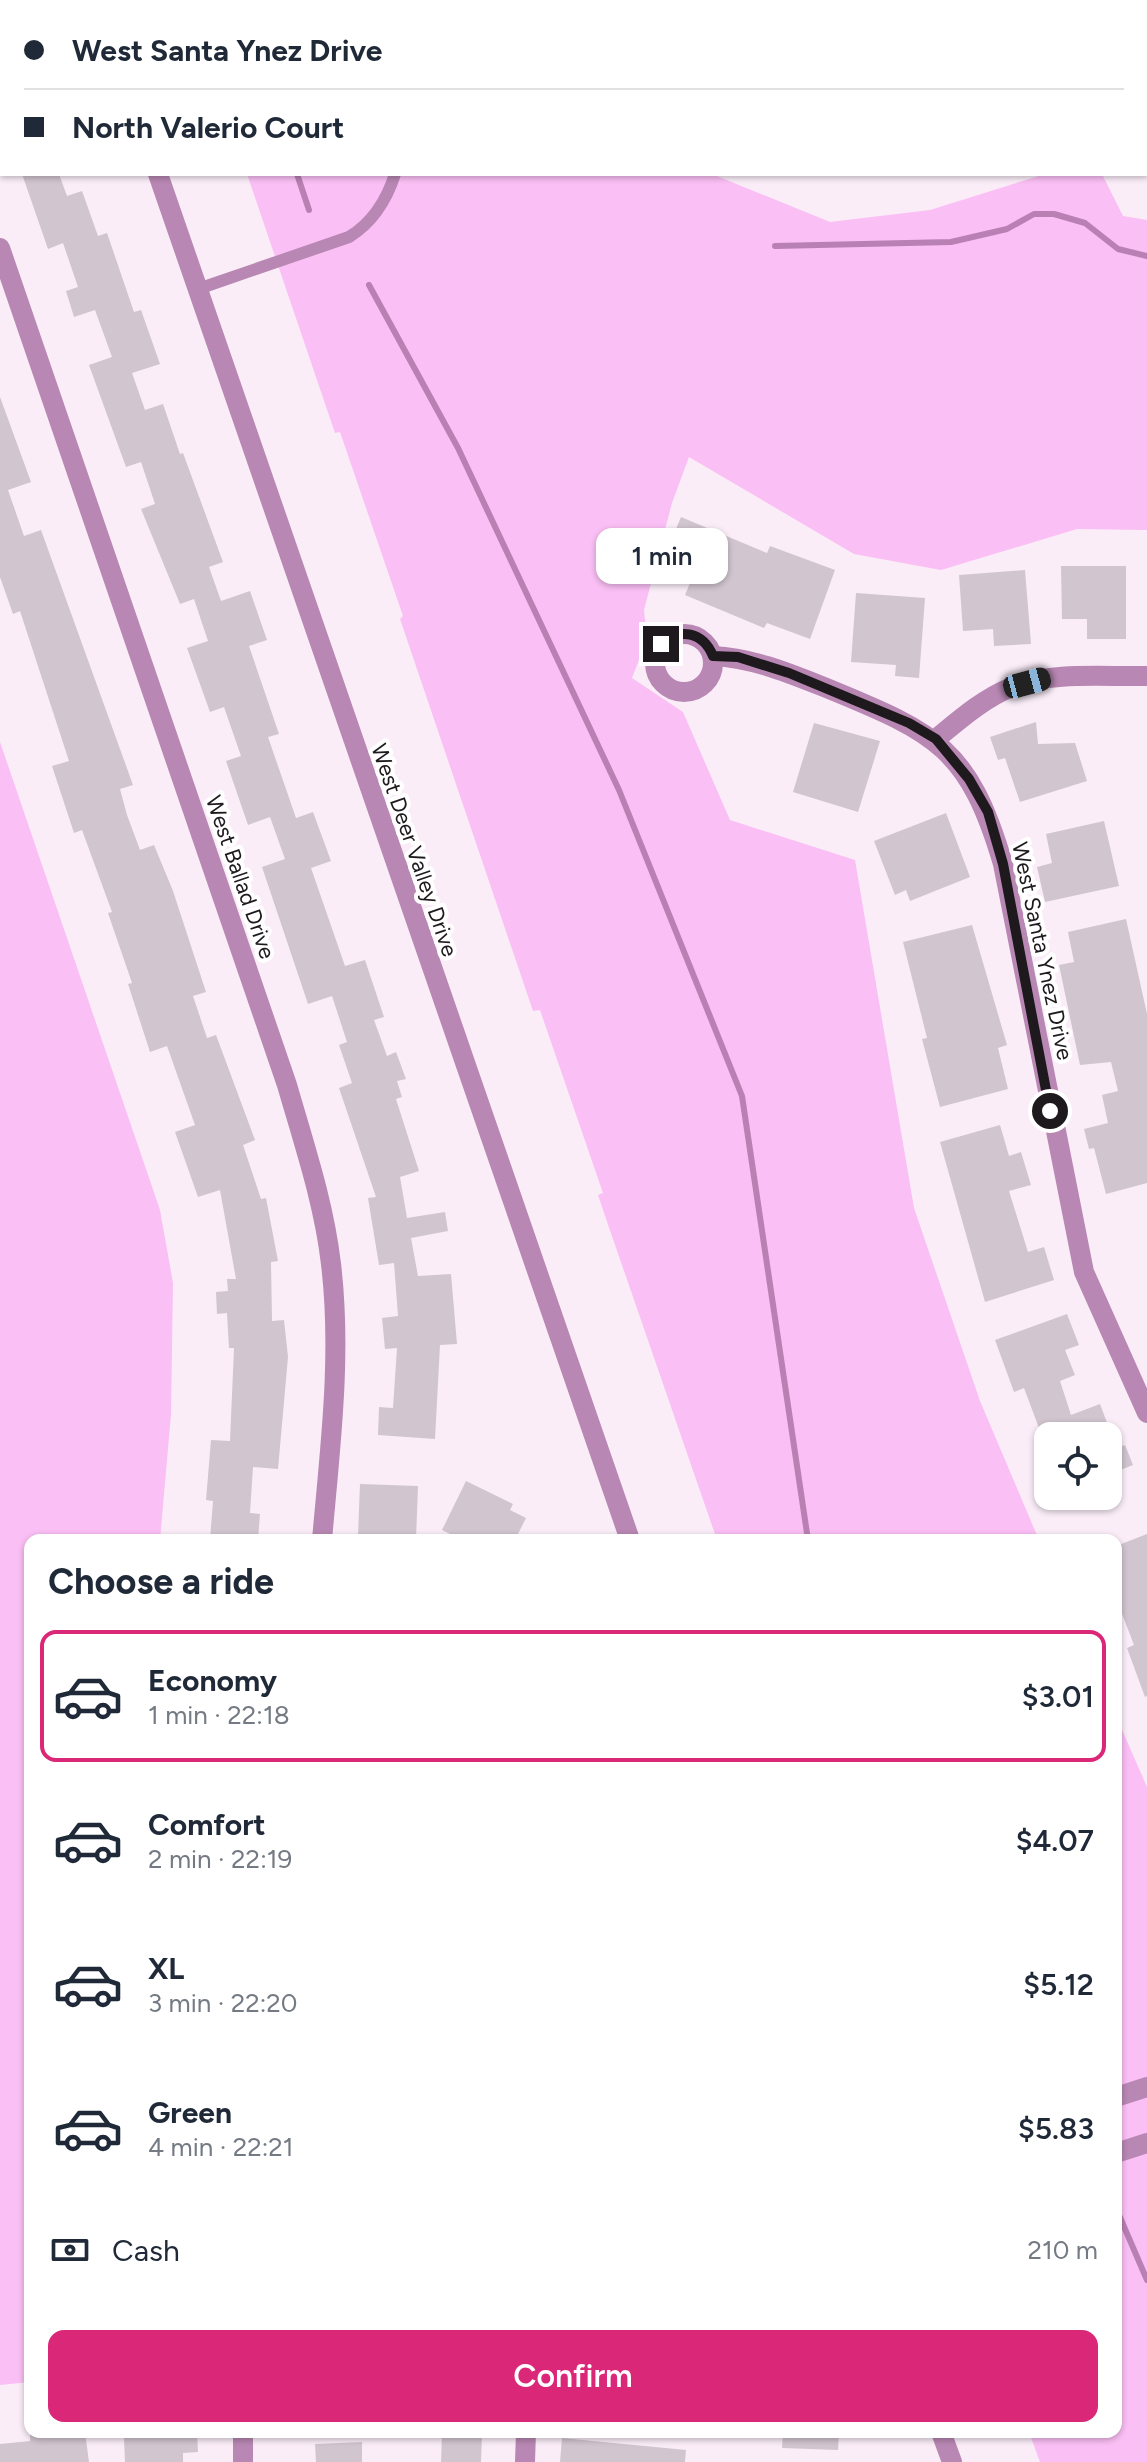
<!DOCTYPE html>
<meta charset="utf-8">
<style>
:root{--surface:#fff;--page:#f6f6f7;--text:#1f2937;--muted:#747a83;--line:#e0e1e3;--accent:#db2777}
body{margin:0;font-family:Figtree,sans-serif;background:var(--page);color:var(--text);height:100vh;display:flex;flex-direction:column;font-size:30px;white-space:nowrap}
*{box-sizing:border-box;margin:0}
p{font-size:26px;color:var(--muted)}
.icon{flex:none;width:44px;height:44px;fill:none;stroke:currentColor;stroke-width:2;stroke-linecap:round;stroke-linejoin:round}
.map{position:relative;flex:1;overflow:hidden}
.sheet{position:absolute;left:24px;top:1534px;width:1098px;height:904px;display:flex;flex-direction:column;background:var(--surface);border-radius:16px;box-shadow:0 2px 6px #0004}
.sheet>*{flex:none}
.banner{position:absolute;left:0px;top:0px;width:1148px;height:176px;box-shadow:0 2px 6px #0004;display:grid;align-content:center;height:176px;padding:0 24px;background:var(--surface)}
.tools{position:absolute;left:1034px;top:1422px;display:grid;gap:16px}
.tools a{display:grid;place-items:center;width:88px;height:88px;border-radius:16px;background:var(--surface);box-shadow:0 2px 6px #0004;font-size:40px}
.end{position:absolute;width:36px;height:36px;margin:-18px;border:10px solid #1e191d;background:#fff;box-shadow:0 0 0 4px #fff}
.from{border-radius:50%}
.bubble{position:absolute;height:56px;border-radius:16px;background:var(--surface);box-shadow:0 2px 6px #0004;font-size:26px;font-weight:600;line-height:56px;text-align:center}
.car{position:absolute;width:24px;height:48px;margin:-24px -12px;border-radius:10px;box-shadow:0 0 6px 2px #0007;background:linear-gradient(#222 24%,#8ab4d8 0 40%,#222 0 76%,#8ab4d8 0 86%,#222 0)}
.banner b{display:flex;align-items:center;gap:28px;height:76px;font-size:30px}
.banner b+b{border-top:2px solid var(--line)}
.banner i{width:20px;height:20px;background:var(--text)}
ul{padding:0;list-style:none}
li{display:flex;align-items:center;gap:24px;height:132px;margin:0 16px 12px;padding:0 8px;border:4px solid transparent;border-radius:16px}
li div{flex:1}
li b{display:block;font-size:30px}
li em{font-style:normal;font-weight:600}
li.on{border-color:var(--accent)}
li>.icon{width:72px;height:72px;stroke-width:1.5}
h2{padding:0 24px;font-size:36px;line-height:96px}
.pay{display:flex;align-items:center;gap:20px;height:88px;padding:0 24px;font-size:30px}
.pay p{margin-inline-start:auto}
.primary-button{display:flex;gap:16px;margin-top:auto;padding:16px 24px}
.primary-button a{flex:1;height:92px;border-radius:16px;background:var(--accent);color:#fff;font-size:32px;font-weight:600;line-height:92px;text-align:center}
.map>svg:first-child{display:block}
.green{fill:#fabff4}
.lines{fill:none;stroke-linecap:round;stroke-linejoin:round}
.stream{stroke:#b981b3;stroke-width:6}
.building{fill:#d1c5d0}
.service{stroke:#b887b3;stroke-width:12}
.minor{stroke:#b887b3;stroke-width:20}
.tertiary{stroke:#b887b3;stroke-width:20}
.route{stroke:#1e191d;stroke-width:10}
.labels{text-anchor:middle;stroke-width:8;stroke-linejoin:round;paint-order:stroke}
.street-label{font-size:22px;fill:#1e191d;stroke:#fff}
</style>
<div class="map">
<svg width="1147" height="2462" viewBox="0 0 1147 2462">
<rect width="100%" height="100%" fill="#faedf8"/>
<g class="green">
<polygon points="247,174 712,174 830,222 930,210 1045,174 1102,174 1123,216 1147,220 1147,530 1077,529 941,570 854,554 689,457 672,503 644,610 647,639 632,678 683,712 730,820 855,860 914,1208 980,1401 1039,1540 717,1540 604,1213 598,1195 603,1193 540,1010 533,1011 400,619 403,616 340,432 335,433"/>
<polygon points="0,742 160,1210 173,1283 171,1414 160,1540 30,1540 30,2382 0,2385"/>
<polygon points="1116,1716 1147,1787 1147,2462 1040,2462 1029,2432 1116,2432"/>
</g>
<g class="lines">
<g class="stream">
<polyline points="240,0 241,2"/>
<polyline points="297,174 309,210"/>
<polyline points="775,246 951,242 1007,229 1034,214 1054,214 1085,223 1118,249 1147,256"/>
<polyline points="369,285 458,448 619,790 742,1096 808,1540"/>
<polyline points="1116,2208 1147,2280"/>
</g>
</g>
<g class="building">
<polygon points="22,174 59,174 67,196 82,191 98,236 107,233 134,312 141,310 160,364 132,373 145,410 163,404 180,454 183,453 223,562 209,567 221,601 250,591 267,640 249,646 279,734 268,737 296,818 313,812 331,861 311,868 345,966 365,960 384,1017 374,1020 387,1056 396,1052 406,1079 397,1081 402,1097 396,1099 419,1171 400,1177 407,1218 445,1212 448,1231 411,1238 418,1276 451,1274 457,1344 440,1345 435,1439 378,1435 379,1407 393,1408 397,1348 385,1349 382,1318 398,1316 394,1263 379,1265 368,1198 376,1197 339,1088 352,1083 339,1045 347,1042 332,996 308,1004 262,867 285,859 270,817 248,825 226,761 241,756 224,707 210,712 187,648 208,641 194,599 180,604 141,509 155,504 141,462 126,467 89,365 112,357 95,310 74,317 66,291 78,287 63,243 48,249"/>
<polygon points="0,397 31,482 8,490 24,536 41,530 133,785 120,789 127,815 140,850 154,845 173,891 206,992 193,996 207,1038 216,1035 255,1140 243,1145 261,1199 266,1198 278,1261 271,1262 272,1321 284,1320 288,1357 278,1469 253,1467 250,1513 260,1514 258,1540 210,1540 213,1501 206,1500 211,1440 230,1441 234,1348 229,1348 227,1313 217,1314 216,1292 228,1291 227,1279 236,1279 220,1190 198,1197 175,1132 195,1125 167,1046 150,1052 128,984 132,983 108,913 112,912 82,830 74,833 52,766 69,761 20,611 13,614 0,577"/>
<polygon points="681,517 767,553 770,546 835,570 810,639 767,623 764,628 685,595 690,583 659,570"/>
<polygon points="1061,566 1126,566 1126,639 1087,639 1087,619 1062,619"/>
<polygon points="1025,570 1031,644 994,646 993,629 963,631 959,575"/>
<polygon points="856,593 925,598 919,678 895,676 896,665 851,662"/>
<polygon points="1036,722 1038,744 1075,743 1087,781 1020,802 1005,758 998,760 990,737"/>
<polygon points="814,723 880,741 858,812 793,792"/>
<polygon points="946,813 970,877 910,901 906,890 895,895 874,841"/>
<polygon points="1104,821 1119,886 1045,902 1037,867 1052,863 1046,834"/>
<polygon points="1126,919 1147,1014 1147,1183 1106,1194 1094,1148 1089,1149 1084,1129 1108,1123 1102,1095 1118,1091 1111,1062 1080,1065 1059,965 1074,962 1068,932"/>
<polygon points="972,925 1007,1045 998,1048 1008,1089 940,1107 922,1039 927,1038 903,942"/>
<polygon points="1000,1125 1009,1156 1021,1152 1031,1185 1009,1191 1028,1252 1044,1247 1054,1280 985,1302 940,1142"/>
<polygon points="1067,1314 1079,1345 1065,1350 1075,1375 1060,1381 1071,1415 1100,1404 1112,1436 1042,1436 1024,1388 1014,1392 995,1340"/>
<polygon points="1125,1445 1133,1465 1108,1475 1108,1452"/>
<polygon points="466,1481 513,1504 510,1510 526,1518 515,1540 462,1540 442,1530"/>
<polygon points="360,1484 418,1486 416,1540 358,1536"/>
<polygon points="1147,1534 1147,1696 1145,1697 1127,1648 1134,1645 1116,1598 1116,1546"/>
<polygon points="30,2432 85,2432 89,2462 0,2462 0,2444 30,2441"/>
<polygon points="138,2432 197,2432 198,2452 183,2453 183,2462 125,2462 124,2438 138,2437"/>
<polygon points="783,2432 839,2432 838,2450 782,2448"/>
<polygon points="442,2433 482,2434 481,2462 441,2462"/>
<polygon points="562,2438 686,2450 685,2462 560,2462"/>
<polygon points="362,2442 362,2462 316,2462 315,2444"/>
</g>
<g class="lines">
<g class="service">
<polyline points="397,0 397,2"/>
<path d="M198,289L349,237C372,223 387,199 395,174"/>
</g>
<g class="minor">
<polyline points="641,0 646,2"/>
<polyline points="752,2 753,0"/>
<polyline points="1031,2 1032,0"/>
<polyline points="1146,73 1147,73"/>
<path d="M0,248L287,1085C304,1144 324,1203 331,1264C342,1356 330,1448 322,1540"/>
<circle cx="684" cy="663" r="29"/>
<path d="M713,656C754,658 791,674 829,689C936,733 969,748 1003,864L1084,1272L1147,1413"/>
<path d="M936,739C959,720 984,698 1012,687C1053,671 1104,677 1147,676"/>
<polyline points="243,2432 243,2462"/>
<polyline points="525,2462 526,2432"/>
</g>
<g class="tertiary">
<polyline points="98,0 98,2"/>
<polyline points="158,174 630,1540"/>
<polyline points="1116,2097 1147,2087"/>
<polyline points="1116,2153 1147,2143"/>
<polyline points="941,2432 952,2462"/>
</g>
</g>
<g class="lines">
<path class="route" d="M661,644C680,627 703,632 713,656L738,657L789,673L909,723L936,739L969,779L988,812L1003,864L1050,1111"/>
</g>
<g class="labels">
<g class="street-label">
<text transform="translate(415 850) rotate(71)" y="8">West Deer Valley Drive</text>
<text transform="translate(241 877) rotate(71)" y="8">West Ballad Drive</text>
<text transform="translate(1043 951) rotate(78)" y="8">West Santa Ynez Drive</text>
</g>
</g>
</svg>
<div class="tools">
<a><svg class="icon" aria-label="locate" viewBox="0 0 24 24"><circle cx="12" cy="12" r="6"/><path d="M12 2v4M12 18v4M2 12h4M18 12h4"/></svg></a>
</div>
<i class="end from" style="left:1050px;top:1111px"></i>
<i class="end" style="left:661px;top:644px"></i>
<div class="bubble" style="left:596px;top:528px;width:132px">1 min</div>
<i class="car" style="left:1027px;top:683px;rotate:75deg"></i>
<div class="banner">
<b><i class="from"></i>West Santa Ynez Drive</b>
<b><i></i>North Valerio Court</b>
</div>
<section class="sheet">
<h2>Choose a ride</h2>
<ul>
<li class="on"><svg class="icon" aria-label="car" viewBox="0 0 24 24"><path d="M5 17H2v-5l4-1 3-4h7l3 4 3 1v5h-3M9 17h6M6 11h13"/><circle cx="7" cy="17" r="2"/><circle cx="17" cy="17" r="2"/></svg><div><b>Economy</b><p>1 min · 22:18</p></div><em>$3.01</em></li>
<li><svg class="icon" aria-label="car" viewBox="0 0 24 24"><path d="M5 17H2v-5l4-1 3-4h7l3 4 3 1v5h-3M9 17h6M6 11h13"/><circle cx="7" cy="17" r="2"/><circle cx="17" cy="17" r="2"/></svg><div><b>Comfort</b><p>2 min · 22:19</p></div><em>$4.07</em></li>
<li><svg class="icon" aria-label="car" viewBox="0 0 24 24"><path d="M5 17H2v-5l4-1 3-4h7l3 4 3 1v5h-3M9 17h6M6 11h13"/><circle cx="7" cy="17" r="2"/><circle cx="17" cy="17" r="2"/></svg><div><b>XL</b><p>3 min · 22:20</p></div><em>$5.12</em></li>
<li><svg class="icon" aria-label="car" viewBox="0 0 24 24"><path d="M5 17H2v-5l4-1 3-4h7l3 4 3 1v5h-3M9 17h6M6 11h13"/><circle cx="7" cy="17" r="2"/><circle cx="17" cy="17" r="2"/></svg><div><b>Green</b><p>4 min · 22:21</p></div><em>$5.83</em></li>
</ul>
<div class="pay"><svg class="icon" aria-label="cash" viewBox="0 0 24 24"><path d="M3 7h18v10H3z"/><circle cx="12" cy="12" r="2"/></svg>Cash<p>210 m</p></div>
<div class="primary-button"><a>Confirm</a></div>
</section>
</div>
